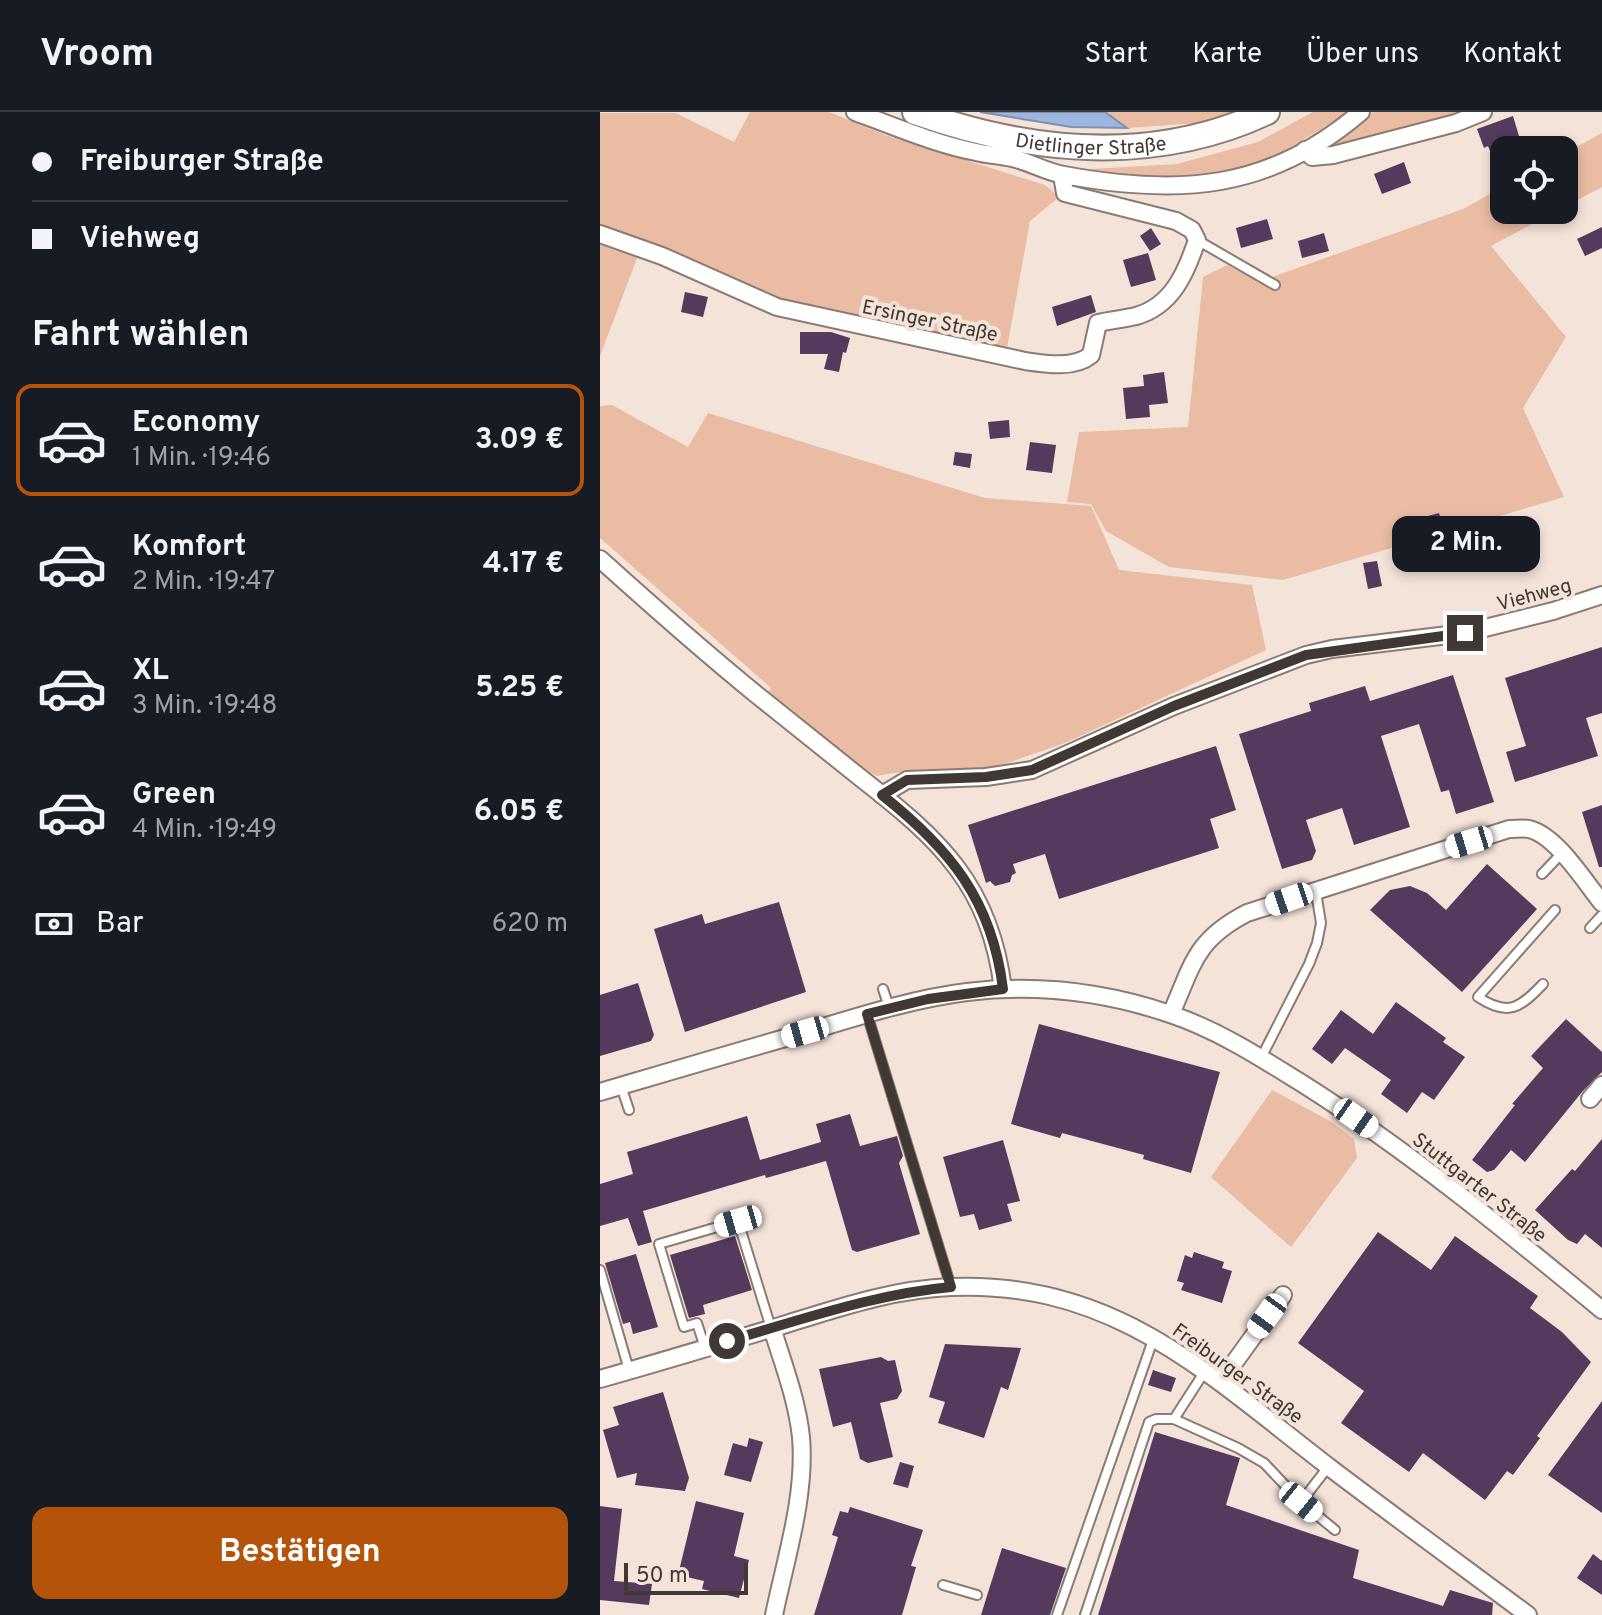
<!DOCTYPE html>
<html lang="de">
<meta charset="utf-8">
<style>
:root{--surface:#171b24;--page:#242831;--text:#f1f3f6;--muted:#9ea1a6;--line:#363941;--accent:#b45309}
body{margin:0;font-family:Overpass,sans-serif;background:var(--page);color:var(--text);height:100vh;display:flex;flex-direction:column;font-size:30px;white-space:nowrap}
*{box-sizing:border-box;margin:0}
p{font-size:26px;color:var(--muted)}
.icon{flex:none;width:44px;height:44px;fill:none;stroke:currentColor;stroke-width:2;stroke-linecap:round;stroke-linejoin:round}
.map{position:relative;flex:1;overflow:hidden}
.side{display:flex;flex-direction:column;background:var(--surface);width:600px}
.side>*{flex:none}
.top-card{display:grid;align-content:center;height:176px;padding:0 32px;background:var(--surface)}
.buttons{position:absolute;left:890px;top:24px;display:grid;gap:16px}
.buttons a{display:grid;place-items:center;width:88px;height:88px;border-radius:16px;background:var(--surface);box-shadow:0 4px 12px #0003;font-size:40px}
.scale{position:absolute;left:24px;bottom:20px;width:124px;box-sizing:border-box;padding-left:8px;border:4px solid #3f3834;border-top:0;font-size:22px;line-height:28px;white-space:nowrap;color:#3f3834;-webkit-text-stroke:6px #f4e3d9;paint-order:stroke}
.end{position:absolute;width:36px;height:36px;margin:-18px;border:10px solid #3f3834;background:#fff;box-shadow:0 0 0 4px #fff}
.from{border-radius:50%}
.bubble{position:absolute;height:56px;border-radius:16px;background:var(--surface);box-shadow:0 4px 12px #0003;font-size:26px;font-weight:700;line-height:56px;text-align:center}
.car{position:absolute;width:24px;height:48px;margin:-24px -12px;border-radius:10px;box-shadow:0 0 6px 2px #0007;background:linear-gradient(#fff 24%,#345 0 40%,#fff 0 76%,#345 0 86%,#fff 0)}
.top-card b{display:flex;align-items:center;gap:28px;height:76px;font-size:30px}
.top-card b+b{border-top:2px solid var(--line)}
.top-card i{width:20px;height:20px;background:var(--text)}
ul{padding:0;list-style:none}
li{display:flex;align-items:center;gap:24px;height:112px;margin:0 16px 12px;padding:0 16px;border:4px solid transparent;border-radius:16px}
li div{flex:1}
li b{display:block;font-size:30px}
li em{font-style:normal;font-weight:700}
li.active{border-color:var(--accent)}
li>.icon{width:72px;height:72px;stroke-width:1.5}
h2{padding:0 32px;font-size:36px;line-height:96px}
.pay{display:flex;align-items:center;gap:20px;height:88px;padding:0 32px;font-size:30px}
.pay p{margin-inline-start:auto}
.button{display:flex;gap:16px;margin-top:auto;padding:16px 32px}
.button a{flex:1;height:92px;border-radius:16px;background:var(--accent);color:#fff;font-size:32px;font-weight:700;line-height:92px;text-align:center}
header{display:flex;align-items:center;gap:48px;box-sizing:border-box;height:112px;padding:0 40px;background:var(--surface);border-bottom:2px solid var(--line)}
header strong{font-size:38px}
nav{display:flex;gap:44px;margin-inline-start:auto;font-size:28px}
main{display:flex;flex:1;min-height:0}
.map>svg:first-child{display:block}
.green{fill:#eabca3}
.water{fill:#9cb6df;stroke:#8090ac;stroke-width:2}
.building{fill:#543a5d}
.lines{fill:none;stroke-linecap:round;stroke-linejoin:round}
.lane-casing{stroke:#8b7b72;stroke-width:12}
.street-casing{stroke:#8b7b72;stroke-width:20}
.secondary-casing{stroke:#8b7b72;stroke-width:28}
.lane{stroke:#fff;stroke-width:8}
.street{stroke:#fff;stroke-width:16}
.secondary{stroke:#fff;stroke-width:24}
.route{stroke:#3f3834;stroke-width:10}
.labels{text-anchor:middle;stroke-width:8;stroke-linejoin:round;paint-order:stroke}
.street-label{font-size:20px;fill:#3f3834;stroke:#f4e3d9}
</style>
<header>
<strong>Vroom</strong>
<nav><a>Start</a><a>Karte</a><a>Über uns</a><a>Kontakt</a></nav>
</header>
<main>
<section class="side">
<div class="top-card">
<b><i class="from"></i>Freiburger Straße</b>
<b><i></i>Viehweg</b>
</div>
<h2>Fahrt wählen</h2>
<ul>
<li class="active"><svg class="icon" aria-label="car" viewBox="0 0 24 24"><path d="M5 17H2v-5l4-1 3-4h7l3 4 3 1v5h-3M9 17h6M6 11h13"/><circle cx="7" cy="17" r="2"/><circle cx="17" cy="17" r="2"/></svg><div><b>Economy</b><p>1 Min. · 19:46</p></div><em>3.09 €</em></li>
<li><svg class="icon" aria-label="car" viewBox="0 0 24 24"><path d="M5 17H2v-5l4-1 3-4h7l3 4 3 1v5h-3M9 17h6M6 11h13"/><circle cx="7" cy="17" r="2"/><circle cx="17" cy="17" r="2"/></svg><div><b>Komfort</b><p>2 Min. · 19:47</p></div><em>4.17 €</em></li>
<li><svg class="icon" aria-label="car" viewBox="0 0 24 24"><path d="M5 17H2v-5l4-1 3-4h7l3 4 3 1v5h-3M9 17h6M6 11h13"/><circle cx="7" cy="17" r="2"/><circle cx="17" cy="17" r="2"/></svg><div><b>XL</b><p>3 Min. · 19:48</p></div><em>5.25 €</em></li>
<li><svg class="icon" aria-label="car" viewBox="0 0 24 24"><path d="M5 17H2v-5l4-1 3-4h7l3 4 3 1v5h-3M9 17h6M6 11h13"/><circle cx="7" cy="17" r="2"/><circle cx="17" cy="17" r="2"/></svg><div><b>Green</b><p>4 Min. · 19:49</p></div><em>6.05 €</em></li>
</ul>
<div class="pay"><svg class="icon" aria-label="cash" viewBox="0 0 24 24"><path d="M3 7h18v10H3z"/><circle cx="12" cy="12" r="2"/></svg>Bar<p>620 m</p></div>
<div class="button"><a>Bestätigen</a></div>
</section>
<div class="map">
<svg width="1002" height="1503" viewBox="0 0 1002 1503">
<rect width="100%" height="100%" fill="#f4e3d9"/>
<g class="green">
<polygon points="150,0 229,0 285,23 445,73 459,85 430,109 406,242 176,189 0,118 0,1 76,1 134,30"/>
<polygon points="505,0 634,0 599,11 527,16"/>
<polygon points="713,0 750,0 662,52 583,68 490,61 491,57 577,52 658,30"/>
<polygon points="773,0 868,0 752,34 723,36 763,10"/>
<polygon points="1002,21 1002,75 964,95 964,42"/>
<polygon points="904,74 904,98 958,98 891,134 966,225 923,296 964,385 683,468 569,455 506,419 491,392 467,390 479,320 588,315 603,165 627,153 666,173 672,165 863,97"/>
<polygon points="0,128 39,141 0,244"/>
<polygon points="12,293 88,335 108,301 385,386 491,394 519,458 652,473 666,538 465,631 379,661 306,659 277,664 264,658 167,581 171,576 0,426 0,294"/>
<polygon points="672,978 730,1009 754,1027 757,1046 691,1135 611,1065"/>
</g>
<polygon class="water" points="380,0 505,0 527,16 471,15"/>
<g class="building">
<polygon points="913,4 919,24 901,30 904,46 894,49 888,34 884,36 877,17"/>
<polygon points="804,50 811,71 782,82 774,62"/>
<polygon points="667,107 673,127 641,136 636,116"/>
<polygon points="1002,115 1002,136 985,144 977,127"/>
<polygon points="551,116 561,132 550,139 540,124"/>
<polygon points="724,121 729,139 702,146 698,129"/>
<polygon points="548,141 556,168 531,175 523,148"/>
<polygon points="85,180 108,185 103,205 81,200"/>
<polygon points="491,183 496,200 457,214 452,195"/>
<polygon points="200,220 231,220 250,226 246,241 243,240 239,260 224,257 228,242 200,242"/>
<polygon points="564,260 568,291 549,293 550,305 526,307 523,276 544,274 543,263"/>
<polygon points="409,308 410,325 390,327 388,310"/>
<polygon points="430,330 456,333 452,361 426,358"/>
<polygon points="355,340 372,342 370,356 353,353"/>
<polygon points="839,401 843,415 817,422 813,408"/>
<polygon points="777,449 782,474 768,477 763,451"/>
<polygon points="1002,535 1002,601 986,606 998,644 915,670 906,640 926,634 905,566"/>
<polygon points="853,563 894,690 856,702 849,678 841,680 819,612 781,624 810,715 754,733 742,696 706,708 716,739 712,748 682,757 639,622 711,599 709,591 765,574 770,589"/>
<polygon points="616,634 636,698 610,707 619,736 459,787 445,742 413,752 416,761 412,763 410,770 395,774 390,769 386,771 368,713"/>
<polygon points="1002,693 1002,755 999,755 982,700"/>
<polygon points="887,752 937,797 862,880 770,798 790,778 810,774 827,781 846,798"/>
<polygon points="179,790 206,880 85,920 54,817 102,802 105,812"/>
<polygon points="38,871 54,923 51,929 0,944 0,883"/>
<polygon points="796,890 846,926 843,930 865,945 834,988 822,980 807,1001 781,982 791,968 745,936 732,952 712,937 741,898 773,922"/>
<polygon points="966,907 1002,940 1002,960 982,980 925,1050 911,1038 894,1058 887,1060 872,1048 915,993 912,992 943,956 931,944"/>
<polygon points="439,912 620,960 591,1061 543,1047 544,1043 462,1021 460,1026 411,1012"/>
<polygon points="250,1002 260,1034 297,1024 303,1044 299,1051 320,1122 257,1140 252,1138 226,1049 166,1066 165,1063 43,1099 52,1130 38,1134 28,1106 0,1114 0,1072 33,1062 27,1040 147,1004 160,1048 221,1030 216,1012"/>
<polygon points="1002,1027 1002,1136 985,1122 977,1132 968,1128 935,1098 972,1057 975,1059"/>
<polygon points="403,1028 420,1089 407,1092 412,1109 379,1118 374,1102 360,1105 343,1045"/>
<polygon points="778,1120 831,1158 855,1124 938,1184 930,1196 962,1220 991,1250 937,1324 940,1326 913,1363 907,1359 885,1388 823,1341 809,1360 741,1311 764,1279 698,1231"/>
<polygon points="135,1124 152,1178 103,1193 105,1202 89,1206 70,1143"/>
<polygon points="594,1140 624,1150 622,1156 632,1159 622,1191 581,1178 584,1171 577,1169 585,1143 592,1146"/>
<polygon points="36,1142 58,1215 33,1222 30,1210 23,1212 5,1151"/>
<polygon points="345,1232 421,1236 408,1278 401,1275 384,1326 338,1311 345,1290 329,1285"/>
<polygon points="281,1245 288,1249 295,1248 302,1279 297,1287 280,1291 293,1345 268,1351 260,1347 251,1310 233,1315 219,1257"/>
<polygon points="553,1258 576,1266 571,1280 548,1273"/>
<polygon points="63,1280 89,1366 85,1379 35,1373 37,1361 17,1366 3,1318 19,1313 13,1295"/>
<polygon points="1002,1289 1002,1401 948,1363"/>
<polygon points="555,1320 640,1346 626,1393 759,1438 753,1466 843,1494 850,1478 893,1491 892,1503 498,1503"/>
<polygon points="149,1326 163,1330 151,1370 124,1363 133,1331 147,1335"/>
<polygon points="300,1350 314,1354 308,1376 293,1372"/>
<polygon points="96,1389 144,1401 134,1444 149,1448 139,1486 102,1477 104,1469 78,1463"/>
<polygon points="0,1394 22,1397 14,1469 52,1472 49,1493 0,1488"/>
<polygon points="250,1395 323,1418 311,1454 316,1455 302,1503 214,1503 238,1425 232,1423 240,1399 248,1401"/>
<polygon points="402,1436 466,1456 450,1503 381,1503"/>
<polygon points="993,1442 1002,1449 1002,1483 977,1466"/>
</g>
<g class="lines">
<g class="lane-casing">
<g id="lane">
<polyline points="597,128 675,173"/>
<polyline points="942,762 962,741"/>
<polyline points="990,816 1002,803"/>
<path d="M943,872C920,896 908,905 878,885L955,798"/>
<polyline points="283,877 289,895"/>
<polyline points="267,902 351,1175"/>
<polyline points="661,946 709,852 717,831 721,811 716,780"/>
<polyline points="21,974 29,998"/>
<polyline points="0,1158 29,1258"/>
<polyline points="105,1236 97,1211 84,1215 59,1132 138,1109 171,1216"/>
<polyline points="574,1307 605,1259"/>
<polyline points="701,1390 735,1418"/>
<polyline points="343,1473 377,1483"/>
<polyline points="457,1503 554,1225"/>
<polyline points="485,1503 549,1310 556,1307 574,1307 638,1336 664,1351 701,1390 728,1355"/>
</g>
</g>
<g class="street-casing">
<g id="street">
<path d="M255,0C294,14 335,32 376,40C388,43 400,43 412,46C430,50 446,60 464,63C578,84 669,79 761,0"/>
<polyline points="705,38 712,45 733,43 856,11 883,0"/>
<path d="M0,122L62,144L177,195L425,249C445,252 474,257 491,243L498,211C511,208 524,207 536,204C572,194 586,161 597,128L592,118L576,109L465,81L462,63"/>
<path d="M0,447C51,493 103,539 157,583C192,611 227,639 262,667C340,728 390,773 403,877"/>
<polyline points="282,683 307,668 386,665 432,658 574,594 706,543 732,537 865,521 953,499 1002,483"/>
<path d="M571,902C593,852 595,828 647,801L909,717C916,717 923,716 929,717C956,723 985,770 1002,791"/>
<path d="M0,980C68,960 135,940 203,921C257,905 311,887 367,880C435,872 505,880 570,902C618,918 661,946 703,972C809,1039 905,1118 1002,1198"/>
<polyline points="990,987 1002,973"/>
<path d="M172,1216C183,1251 197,1288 201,1325C206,1384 186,1445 174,1503"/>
<path d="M0,1267C60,1250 120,1232 180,1214C235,1197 292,1177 351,1175C514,1168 609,1263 729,1355C795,1405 862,1454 928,1503"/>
<polyline points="621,1269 683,1183"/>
</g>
</g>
<g class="secondary-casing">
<g id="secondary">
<path id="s1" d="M315,0C430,41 554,53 667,0"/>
</g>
</g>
<use href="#lane" class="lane"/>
<use href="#street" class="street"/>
<use href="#secondary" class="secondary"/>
</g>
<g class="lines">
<path class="route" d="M127,1229C201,1208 274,1182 351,1175L267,902L328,887L403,877C392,788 350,737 282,683L307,668L386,665L432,658L574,594L706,543L865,521"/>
</g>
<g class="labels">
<g class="street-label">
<text dy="7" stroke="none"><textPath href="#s1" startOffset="180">Dietlinger Straße</textPath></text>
<text transform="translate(330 208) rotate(12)" y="7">Ersinger Straße</text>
<text transform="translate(934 482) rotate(-15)" y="7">Viehweg</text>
<text transform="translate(880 1075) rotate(38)" y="7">Stuttgarter Straße</text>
<text transform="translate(638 1261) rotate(36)" y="7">Freiburger Straße</text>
</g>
</g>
</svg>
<div class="buttons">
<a><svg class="icon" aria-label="locate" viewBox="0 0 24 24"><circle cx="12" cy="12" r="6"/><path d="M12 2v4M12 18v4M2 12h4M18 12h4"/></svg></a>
</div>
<div class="scale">50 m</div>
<i class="end from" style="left:127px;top:1229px"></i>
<i class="end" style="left:865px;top:521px"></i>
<div class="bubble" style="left:792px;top:404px;width:148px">2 Min.</div>
<i class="car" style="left:869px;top:730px;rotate:253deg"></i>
<i class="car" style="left:689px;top:787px;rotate:251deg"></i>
<i class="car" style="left:205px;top:920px;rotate:254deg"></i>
<i class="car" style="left:756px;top:1006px;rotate:125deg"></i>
<i class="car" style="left:138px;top:1109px;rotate:254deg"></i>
<i class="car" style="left:667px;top:1204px;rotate:216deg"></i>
<i class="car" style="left:701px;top:1390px;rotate:129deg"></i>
</div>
</main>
